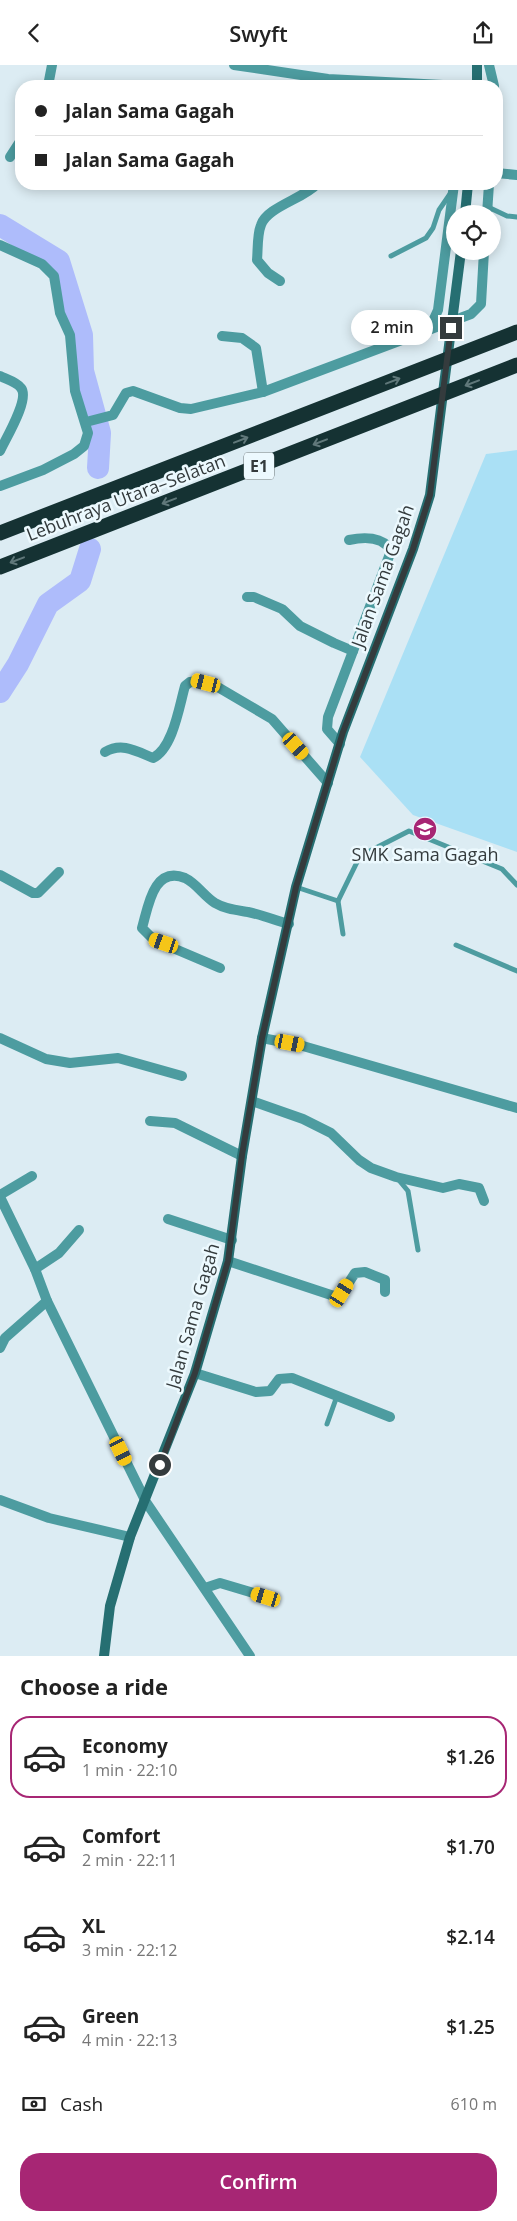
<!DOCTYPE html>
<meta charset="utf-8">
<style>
:root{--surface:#fff;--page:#f2f2f2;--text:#222;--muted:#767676;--line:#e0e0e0;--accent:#a72674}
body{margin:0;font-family:"Open Sans",sans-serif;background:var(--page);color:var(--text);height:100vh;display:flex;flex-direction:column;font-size:19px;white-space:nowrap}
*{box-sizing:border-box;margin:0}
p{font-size:16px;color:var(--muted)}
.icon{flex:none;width:28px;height:28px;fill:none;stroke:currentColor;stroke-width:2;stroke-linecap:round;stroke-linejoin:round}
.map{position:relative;height:1591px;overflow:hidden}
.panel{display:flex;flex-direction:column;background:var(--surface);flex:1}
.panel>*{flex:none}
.top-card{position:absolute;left:15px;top:15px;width:488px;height:110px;border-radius:20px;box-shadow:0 2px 12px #0003;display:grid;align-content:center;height:110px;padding:0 20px;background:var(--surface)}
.buttons{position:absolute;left:446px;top:140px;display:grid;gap:10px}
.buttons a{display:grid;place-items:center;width:55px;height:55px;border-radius:50%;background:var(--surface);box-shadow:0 2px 12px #0003;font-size:25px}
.end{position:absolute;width:22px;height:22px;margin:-11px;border:6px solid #343b3d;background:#fff;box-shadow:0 0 0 2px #fff}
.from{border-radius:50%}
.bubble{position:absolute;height:35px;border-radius:18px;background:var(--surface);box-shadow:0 2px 12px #0003;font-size:16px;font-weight:600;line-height:35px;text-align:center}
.car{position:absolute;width:15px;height:30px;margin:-15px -8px;border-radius:6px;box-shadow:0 0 4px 1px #0007;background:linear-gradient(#f5c518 24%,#345 0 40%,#f5c518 0 76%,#345 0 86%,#f5c518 0)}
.top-card b{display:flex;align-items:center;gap:18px;height:48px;font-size:19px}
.top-card b+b{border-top:1px solid var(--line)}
.top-card i{width:12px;height:12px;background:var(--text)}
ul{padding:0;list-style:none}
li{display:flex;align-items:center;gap:15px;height:82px;margin:0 10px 8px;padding:0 10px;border:2px solid transparent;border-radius:20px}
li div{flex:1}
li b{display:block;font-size:19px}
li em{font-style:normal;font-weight:600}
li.selected{border-color:var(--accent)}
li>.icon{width:45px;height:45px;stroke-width:1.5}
h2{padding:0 20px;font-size:22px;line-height:60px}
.pay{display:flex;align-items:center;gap:12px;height:55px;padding:0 20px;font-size:19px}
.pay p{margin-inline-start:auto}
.primary-button{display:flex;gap:10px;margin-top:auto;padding:10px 20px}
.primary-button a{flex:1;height:58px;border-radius:20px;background:var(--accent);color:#fff;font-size:20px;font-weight:600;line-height:58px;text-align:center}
header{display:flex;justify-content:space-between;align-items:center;height:65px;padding:0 20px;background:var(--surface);font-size:22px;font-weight:600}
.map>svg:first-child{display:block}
.green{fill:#aae0f5}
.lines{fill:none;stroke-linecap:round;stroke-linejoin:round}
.river{stroke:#aebcfb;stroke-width:22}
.lane{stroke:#4d9ca0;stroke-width:5}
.street{stroke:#4d9ca0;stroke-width:10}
.secondary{stroke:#266f72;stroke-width:10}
.highway{stroke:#153233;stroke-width:15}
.oneway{stroke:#60787a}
.route{stroke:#343b3d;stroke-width:6}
.labels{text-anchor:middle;stroke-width:5;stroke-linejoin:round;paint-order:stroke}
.shield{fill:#ecf9fe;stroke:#6b7477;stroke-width:1}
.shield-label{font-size:16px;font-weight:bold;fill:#343b3d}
.street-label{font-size:18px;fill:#343b3d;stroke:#ecf9fe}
.poi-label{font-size:18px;fill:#343b3d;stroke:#ecf9fe}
</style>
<header><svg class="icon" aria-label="back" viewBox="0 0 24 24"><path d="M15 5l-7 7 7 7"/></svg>Swyft<svg class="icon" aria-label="share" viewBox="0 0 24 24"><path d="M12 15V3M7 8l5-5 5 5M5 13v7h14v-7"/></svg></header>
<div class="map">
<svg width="517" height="1591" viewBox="0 0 517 1591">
<rect width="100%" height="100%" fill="#dcecf3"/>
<polygon class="green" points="517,385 517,787 413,750 360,692 486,389"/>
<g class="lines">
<g class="river">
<polyline points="0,160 59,196 82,270 83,306 100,368 98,403"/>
<polyline points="0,627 18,599 48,539 80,516 90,484"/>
</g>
<g class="lane">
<polyline points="488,142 507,151 517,152"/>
<polyline points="391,191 426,173 433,163 439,145 450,129"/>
<polyline points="296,822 338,836 360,791 409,766 502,804 517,820"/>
<polyline points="338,836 343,869"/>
<polyline points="456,880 517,906"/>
<polyline points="398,1114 408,1126 418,1185"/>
<polyline points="327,1359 337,1331"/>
</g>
<g class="street">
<polyline points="234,0 328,14 462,21"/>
<polyline points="489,0 494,21"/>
<polyline points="48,21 52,0"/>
<polyline points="10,92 21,75"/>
<polyline points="496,108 517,110"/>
<polyline points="487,149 489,119"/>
<polyline points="0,180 42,199 54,211 60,248 70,270 75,326 88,368 84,381 74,389 43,405 0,421"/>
<path d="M280,216L268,208L257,195C258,184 257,170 261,160C267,142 303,134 317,119"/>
<polyline points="425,265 433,256 438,245 454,119"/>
<polyline points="222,271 242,273 256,283 263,327"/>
<path d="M0,311C6,314 17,317 21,323C30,334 6,373 0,386"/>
<polyline points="86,357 113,350 126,328 133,326 180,343 191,344 263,327 471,249 481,239 484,186"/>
<polyline points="247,532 254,532 282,544 300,561 334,578 353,586"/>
<path d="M340,679L327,664L328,652L391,486C383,471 363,472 349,475"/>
<path d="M105,687C122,677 136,686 153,693C173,683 179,642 185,621L190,617L197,616L216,621L272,654L328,718"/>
<polyline points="0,810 33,828 38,828 59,807"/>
<path d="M220,903L154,875L142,863C148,843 153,800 185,813C196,818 204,831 215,838C225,844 236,845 248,847C262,850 275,855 289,859"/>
<polyline points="0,973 46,994 70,998 118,993 182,1011"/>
<polyline points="262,973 303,981 517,1043"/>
<polyline points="252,1036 303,1054 331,1068 359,1095 371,1103 396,1112 443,1123 459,1119 479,1123 484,1136"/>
<polyline points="150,1056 175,1058 242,1091"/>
<polyline points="0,1130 32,1111"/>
<polyline points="0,1132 35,1204 47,1236 146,1437 250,1591"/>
<polyline points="168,1154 232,1175"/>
<polyline points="228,1196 334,1231 342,1228 355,1208 365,1207 385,1215 385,1227"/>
<polyline points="35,1204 59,1188 79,1165"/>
<polyline points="0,1283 5,1273 47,1236"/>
<polyline points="195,1308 256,1327 270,1326 279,1314 292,1313 390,1352"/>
<polyline points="0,1435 49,1453 130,1472"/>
<polyline points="205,1523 220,1518 267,1532"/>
</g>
<g class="secondary">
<polyline points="477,21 477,0"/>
<polyline points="465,149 468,119"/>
<polyline points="104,1591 110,1541 130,1472 195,1308 228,1196 242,1091 262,973 296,822 343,667 413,484 430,430 461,186"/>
</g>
<g class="highway">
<polyline points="0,468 517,267"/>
<polyline points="0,502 517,300"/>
</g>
</g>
<defs><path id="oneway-shaft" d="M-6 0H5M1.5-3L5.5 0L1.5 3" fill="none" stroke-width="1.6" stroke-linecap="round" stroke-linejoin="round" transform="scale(1.25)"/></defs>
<g class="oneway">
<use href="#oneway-shaft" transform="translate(393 316) rotate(-21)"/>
<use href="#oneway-shaft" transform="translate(472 318) rotate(159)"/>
<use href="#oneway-shaft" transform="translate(241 375) rotate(-21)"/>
<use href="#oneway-shaft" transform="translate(320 377) rotate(159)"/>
<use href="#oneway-shaft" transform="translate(169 436) rotate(159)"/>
<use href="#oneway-shaft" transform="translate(17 495) rotate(159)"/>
</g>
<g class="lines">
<polyline class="route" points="160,1400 195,1308 228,1196 242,1090 262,973 296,822 343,667 413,484 430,430 451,263"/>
</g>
<defs>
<g id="school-disc" transform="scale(1.25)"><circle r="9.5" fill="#a72674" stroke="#ecf9fe"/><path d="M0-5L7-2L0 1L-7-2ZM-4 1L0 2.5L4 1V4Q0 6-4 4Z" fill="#fff"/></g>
</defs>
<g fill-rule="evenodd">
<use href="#school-disc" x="425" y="764"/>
</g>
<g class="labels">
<rect class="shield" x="244" y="387.5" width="30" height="27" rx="4"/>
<g class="shield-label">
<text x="259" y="407">E1</text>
</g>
<g class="street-label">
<text transform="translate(126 433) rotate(-21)" y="6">Lebuhraya Utara–Selatan</text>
<text transform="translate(383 511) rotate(-70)" y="6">Jalan Sama Gagah</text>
<text transform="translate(193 1251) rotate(-74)" y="6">Jalan Sama Gagah</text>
</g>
<g class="poi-label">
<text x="425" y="796">SMK Sama Gagah</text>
</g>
</g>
</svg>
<div class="buttons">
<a><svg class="icon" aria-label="locate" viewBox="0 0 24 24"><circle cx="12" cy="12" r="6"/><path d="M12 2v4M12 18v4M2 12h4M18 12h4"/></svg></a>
</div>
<i class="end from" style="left:160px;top:1400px"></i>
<i class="end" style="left:451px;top:263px"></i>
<div class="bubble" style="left:351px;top:245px;width:82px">2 min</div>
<i class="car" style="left:206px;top:618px;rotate:284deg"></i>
<i class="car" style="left:296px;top:681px;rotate:138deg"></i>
<i class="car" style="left:164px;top:878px;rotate:289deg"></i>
<i class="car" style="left:290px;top:978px;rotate:101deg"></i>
<i class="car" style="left:342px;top:1228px;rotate:32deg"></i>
<i class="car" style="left:121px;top:1386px;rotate:154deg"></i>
<i class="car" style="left:266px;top:1532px;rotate:287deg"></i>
<div class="top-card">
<b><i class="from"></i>Jalan Sama Gagah</b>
<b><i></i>Jalan Sama Gagah</b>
</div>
</div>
<section class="panel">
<h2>Choose a ride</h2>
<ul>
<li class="selected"><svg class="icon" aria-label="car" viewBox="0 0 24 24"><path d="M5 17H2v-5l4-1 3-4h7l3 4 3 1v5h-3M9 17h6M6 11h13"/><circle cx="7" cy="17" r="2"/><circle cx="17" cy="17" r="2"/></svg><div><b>Economy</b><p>1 min · 22:10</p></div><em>$1.26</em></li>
<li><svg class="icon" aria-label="car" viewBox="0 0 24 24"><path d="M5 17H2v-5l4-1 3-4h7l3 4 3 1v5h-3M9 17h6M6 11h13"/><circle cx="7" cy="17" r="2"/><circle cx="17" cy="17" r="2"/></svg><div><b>Comfort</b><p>2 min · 22:11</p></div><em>$1.70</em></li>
<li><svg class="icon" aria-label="car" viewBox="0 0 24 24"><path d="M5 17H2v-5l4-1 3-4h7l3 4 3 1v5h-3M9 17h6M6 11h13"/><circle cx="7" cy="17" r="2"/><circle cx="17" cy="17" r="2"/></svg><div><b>XL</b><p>3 min · 22:12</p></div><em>$2.14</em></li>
<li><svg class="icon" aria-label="car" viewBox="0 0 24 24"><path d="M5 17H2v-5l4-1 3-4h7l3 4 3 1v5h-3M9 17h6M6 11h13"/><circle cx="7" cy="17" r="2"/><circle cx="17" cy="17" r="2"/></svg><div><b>Green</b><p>4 min · 22:13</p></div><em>$1.25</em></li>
</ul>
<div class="pay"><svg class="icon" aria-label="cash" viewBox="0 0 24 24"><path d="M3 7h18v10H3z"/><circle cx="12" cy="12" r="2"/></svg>Cash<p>610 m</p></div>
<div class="primary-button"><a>Confirm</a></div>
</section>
